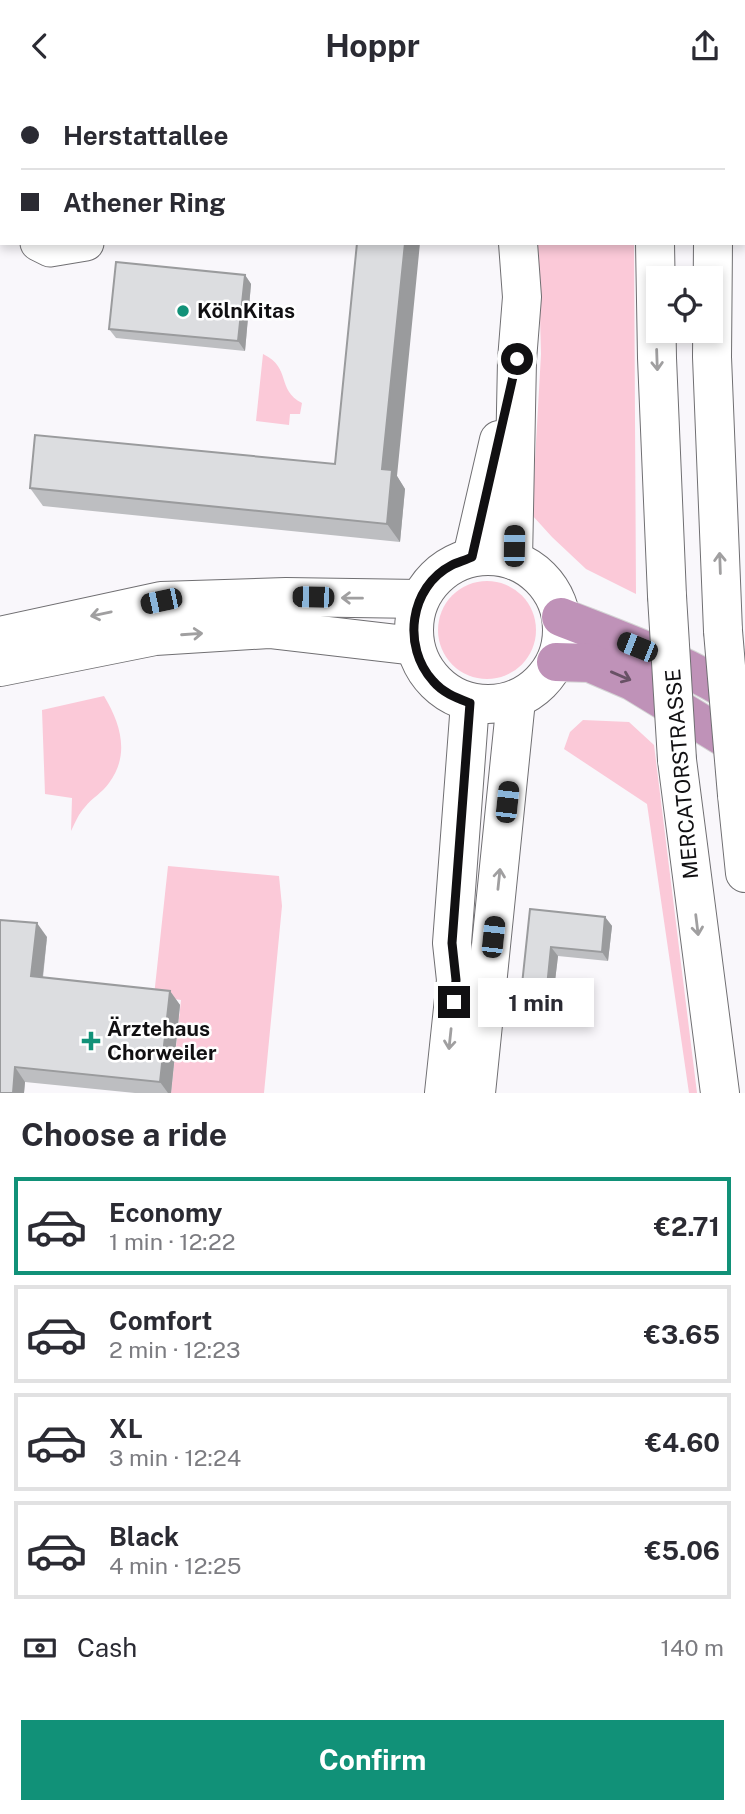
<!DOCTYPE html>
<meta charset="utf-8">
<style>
:root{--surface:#fff;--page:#f2f2f3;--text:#2b2b33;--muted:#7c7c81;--line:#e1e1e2;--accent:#119178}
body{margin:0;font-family:"Public Sans",sans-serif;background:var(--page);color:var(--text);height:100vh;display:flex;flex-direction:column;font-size:26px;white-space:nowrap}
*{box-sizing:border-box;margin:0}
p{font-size:23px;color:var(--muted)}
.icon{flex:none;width:38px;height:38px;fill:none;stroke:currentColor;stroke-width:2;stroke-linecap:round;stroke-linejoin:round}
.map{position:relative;height:1002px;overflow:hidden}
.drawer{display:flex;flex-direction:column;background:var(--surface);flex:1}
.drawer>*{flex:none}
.hud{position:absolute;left:0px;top:0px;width:746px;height:154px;box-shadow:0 4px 10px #0003;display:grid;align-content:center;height:154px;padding:0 21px;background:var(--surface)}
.buttons{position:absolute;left:646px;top:175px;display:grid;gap:14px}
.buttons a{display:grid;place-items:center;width:77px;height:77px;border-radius:0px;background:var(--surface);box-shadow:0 4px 10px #0003;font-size:35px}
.end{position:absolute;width:32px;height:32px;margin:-16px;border:9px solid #111012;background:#fff;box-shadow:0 0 0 4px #fff}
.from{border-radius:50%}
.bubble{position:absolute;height:49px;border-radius:0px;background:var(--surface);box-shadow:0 4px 10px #0003;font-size:23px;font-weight:700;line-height:49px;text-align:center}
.car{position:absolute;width:21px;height:42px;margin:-21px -10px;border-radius:9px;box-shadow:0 0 5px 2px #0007;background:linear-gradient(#222 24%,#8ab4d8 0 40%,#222 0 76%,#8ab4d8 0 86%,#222 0)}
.hud b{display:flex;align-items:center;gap:24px;height:66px;font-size:26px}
.hud b+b{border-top:2px solid var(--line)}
.hud i{width:18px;height:18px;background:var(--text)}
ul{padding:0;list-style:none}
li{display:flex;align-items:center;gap:21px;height:98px;margin:0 14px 10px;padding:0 7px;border:4px solid var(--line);border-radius:0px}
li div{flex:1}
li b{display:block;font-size:26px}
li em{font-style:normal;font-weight:700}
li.active{border-color:var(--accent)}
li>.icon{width:63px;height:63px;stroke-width:1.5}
h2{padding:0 21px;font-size:32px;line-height:84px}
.pay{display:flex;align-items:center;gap:18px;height:77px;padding:0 21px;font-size:26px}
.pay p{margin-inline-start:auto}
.button{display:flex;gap:14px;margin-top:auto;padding:14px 21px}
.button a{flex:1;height:80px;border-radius:0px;background:var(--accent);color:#fff;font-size:28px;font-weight:700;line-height:80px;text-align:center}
header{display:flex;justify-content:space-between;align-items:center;height:91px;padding:0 21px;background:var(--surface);font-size:32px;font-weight:700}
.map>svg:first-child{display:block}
.green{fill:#fbc9d8}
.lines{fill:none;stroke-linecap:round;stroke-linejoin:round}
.minor-casing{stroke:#706f72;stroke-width:37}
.tertiary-casing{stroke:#706f72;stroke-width:40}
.secondary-casing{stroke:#706f72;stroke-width:40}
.trunk-casing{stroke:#d4d4d4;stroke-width:40}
.minor{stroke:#fff;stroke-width:35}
.tertiary{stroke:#fff;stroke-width:38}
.secondary{stroke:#fff;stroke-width:38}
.trunk{stroke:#bf92b8;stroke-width:38}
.secondary-bridge-casing{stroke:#706f72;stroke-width:40;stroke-linecap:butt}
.secondary-bridge{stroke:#fff;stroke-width:38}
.wall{fill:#bdbec1}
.shaded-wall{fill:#9a9b9d}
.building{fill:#dcdde0;stroke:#9a9b9d;stroke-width:2}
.oneway{stroke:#a09fa0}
.oneway2{stroke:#685165}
.route{stroke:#111012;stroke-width:9}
.poi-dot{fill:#119178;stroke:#fff;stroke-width:2.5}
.labels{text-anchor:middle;stroke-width:5;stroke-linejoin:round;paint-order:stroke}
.poi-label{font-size:21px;font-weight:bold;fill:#111012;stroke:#fff;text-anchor:start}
.street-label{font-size:21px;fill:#111012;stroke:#fff}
</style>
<header><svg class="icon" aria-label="back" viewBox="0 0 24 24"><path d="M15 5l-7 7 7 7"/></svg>Hoppr<svg class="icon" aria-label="share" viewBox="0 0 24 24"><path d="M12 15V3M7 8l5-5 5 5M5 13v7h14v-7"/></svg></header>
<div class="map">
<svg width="745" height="1002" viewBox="0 0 745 1002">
<rect width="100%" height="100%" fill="#f9f7fb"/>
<g class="green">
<polygon points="520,0 636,0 520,2"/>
<polygon points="538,152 634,152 636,503 586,478 552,446 532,424 541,263"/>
<path d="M263,263C292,277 276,299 302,312L300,323H290L289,334L256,330Z"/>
<circle cx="487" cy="539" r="49"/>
<path d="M104,605C121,633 130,664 109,692C102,702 92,707 85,716C79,722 75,732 71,740L72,707L45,703L42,619Z"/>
<polygon points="583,629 629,631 654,654 697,1002 689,1002 647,713 564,658 570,641"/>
<polygon points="168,775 279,785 282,815 264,1002 171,1002 181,909 154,905"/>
</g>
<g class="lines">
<g class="minor-casing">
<g id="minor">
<polyline points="151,0 152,2"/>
<polyline points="326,2 328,0"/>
<polyline points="0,133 2,134"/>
<polyline points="38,152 50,158 86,152"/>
</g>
</g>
<g class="tertiary-casing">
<g id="tertiary">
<polyline points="500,0 500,2"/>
<circle cx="488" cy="539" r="74"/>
<polyline points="472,466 499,349"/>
<polyline points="513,469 517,269 522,206 518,152"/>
<polyline points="0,545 161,510 286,506 420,508"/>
<polyline points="0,576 155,545 269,538 415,555"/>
<polyline points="444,1002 456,889 452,852 470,612"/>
<polyline points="476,1002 516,609"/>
</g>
</g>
<g class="secondary-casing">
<g id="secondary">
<polyline points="655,2 655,0"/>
<polyline points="715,2 715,0"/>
<polyline points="655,152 657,267 667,505"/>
<polyline points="713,152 712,266 723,540"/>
<polyline points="677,669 720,1002"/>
<polyline points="737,704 745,782"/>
</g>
</g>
<g class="trunk-casing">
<g id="trunk">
<path d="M561,526C622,550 691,574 745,611"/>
<polyline points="556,571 590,572 632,590 745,659"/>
</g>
</g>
<use href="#minor" class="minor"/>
<use href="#tertiary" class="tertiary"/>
<use href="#secondary" class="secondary"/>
<use href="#trunk" class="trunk"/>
<g class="secondary-bridge-casing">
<g id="secondary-bridge">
<polyline points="667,505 677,669"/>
<polyline points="723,540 737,704"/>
</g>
</g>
<use href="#secondary-bridge" class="secondary-bridge"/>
</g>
<g class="wall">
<polygon points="0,0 95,0 96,2 2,2 2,56 0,56 0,59"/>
<polygon points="245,184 251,193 245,260 116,247 109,238"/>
<polygon points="397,385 405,398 400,451 43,415 30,397"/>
<polygon points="530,818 605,826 612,835 608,870 558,865 552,915 528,913 521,903"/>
<polygon points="47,846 43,887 170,900 180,914 171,1002 135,1002 25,991 24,1002 0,1002"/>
</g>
<g class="shaded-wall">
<polygon points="80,0 95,0 96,2 80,2"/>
<polygon points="405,152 420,152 397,385 405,398 400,451 387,433 382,378"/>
<polygon points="245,184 251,193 245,260 238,250"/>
<polygon points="605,826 612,835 608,870 602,861"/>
<polygon points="37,832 47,846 41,900 31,885"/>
<polygon points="551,856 558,865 552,915 546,906"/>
<polygon points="170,900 180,914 171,1002 168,1002 160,991"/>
<polygon points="15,976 25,991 24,1002 13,1002"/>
</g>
<g class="building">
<polygon points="0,0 80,0 80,2 2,2 2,37 0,37"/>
<polygon points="357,152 405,152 382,378 392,379 387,433 30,397 35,344 335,373"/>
<polygon points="116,171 245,184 238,250 109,238"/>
<polygon points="530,818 605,826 602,861 551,856 546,906 521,903"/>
<polygon points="0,829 37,832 31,885 170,900 160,991 15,976 13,1002 0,1002"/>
</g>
<defs><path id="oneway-shaft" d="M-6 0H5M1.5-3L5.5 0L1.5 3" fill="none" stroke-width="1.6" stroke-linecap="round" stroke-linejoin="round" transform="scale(1.75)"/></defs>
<g class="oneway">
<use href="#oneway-shaft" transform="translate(657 269) rotate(88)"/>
<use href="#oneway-shaft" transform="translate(720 472) rotate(-92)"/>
<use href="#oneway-shaft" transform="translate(352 507) rotate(-179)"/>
<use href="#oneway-shaft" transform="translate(101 523) rotate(168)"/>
<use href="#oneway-shaft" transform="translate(192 543) rotate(-4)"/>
<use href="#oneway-shaft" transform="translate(499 788) rotate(-84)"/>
<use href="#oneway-shaft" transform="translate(697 834) rotate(83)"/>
<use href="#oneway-shaft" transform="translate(450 948) rotate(96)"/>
</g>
<use class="oneway2" href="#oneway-shaft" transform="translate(621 585) rotate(23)"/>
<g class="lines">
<path class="route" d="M454,911L456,889L452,852L470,612C457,607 443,602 433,590C402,556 409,496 452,474C458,471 466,469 472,466L517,268"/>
</g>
<g class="poi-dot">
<circle cx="183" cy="220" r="7"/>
<path d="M87.5 939.5h7v7h7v7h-7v7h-7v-7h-7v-7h7z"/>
</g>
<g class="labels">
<g class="poi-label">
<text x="197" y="227">KölnKitas</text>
<text x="107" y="945">Ärztehaus<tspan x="107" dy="24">Chorweiler</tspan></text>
</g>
<g class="street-label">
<text transform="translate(682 683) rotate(-95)" y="7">MERCATORSTRASSE</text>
</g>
</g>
</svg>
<div class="buttons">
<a><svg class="icon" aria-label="locate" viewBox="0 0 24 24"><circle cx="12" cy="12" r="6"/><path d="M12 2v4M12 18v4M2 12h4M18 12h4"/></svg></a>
</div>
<i class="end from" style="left:517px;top:268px"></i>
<i class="end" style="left:454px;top:911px"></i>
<div class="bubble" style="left:478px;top:887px;width:116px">1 min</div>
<i class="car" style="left:514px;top:455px;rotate:1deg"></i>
<i class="car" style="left:313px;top:506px;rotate:271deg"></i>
<i class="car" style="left:161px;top:510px;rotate:258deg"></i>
<i class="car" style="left:637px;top:556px;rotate:292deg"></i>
<i class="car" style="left:507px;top:711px;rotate:6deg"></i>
<i class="car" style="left:493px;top:846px;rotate:6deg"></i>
<div class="hud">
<b><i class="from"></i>Herstattallee</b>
<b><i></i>Athener Ring</b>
</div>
</div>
<section class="drawer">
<h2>Choose a ride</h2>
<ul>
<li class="active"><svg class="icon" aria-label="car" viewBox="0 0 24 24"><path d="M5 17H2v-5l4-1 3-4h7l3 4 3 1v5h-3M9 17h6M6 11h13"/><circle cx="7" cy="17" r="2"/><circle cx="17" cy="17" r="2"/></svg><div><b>Economy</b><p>1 min · 12:22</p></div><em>€2.71</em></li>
<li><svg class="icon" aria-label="car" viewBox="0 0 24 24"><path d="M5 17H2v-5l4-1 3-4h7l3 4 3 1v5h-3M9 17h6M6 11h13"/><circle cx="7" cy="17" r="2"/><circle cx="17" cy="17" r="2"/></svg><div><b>Comfort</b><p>2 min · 12:23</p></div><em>€3.65</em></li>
<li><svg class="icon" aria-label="car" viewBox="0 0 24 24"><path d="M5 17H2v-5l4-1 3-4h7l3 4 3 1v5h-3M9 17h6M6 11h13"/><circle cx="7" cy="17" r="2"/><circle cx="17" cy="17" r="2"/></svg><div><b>XL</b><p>3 min · 12:24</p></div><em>€4.60</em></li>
<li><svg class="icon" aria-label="car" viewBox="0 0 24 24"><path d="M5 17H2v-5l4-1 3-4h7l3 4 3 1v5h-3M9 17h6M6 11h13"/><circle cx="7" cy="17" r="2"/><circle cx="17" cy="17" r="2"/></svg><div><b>Black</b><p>4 min · 12:25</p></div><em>€5.06</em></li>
</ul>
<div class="pay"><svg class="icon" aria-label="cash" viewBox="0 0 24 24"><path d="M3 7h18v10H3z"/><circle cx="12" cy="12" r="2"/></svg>Cash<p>140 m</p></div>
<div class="button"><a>Confirm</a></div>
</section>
